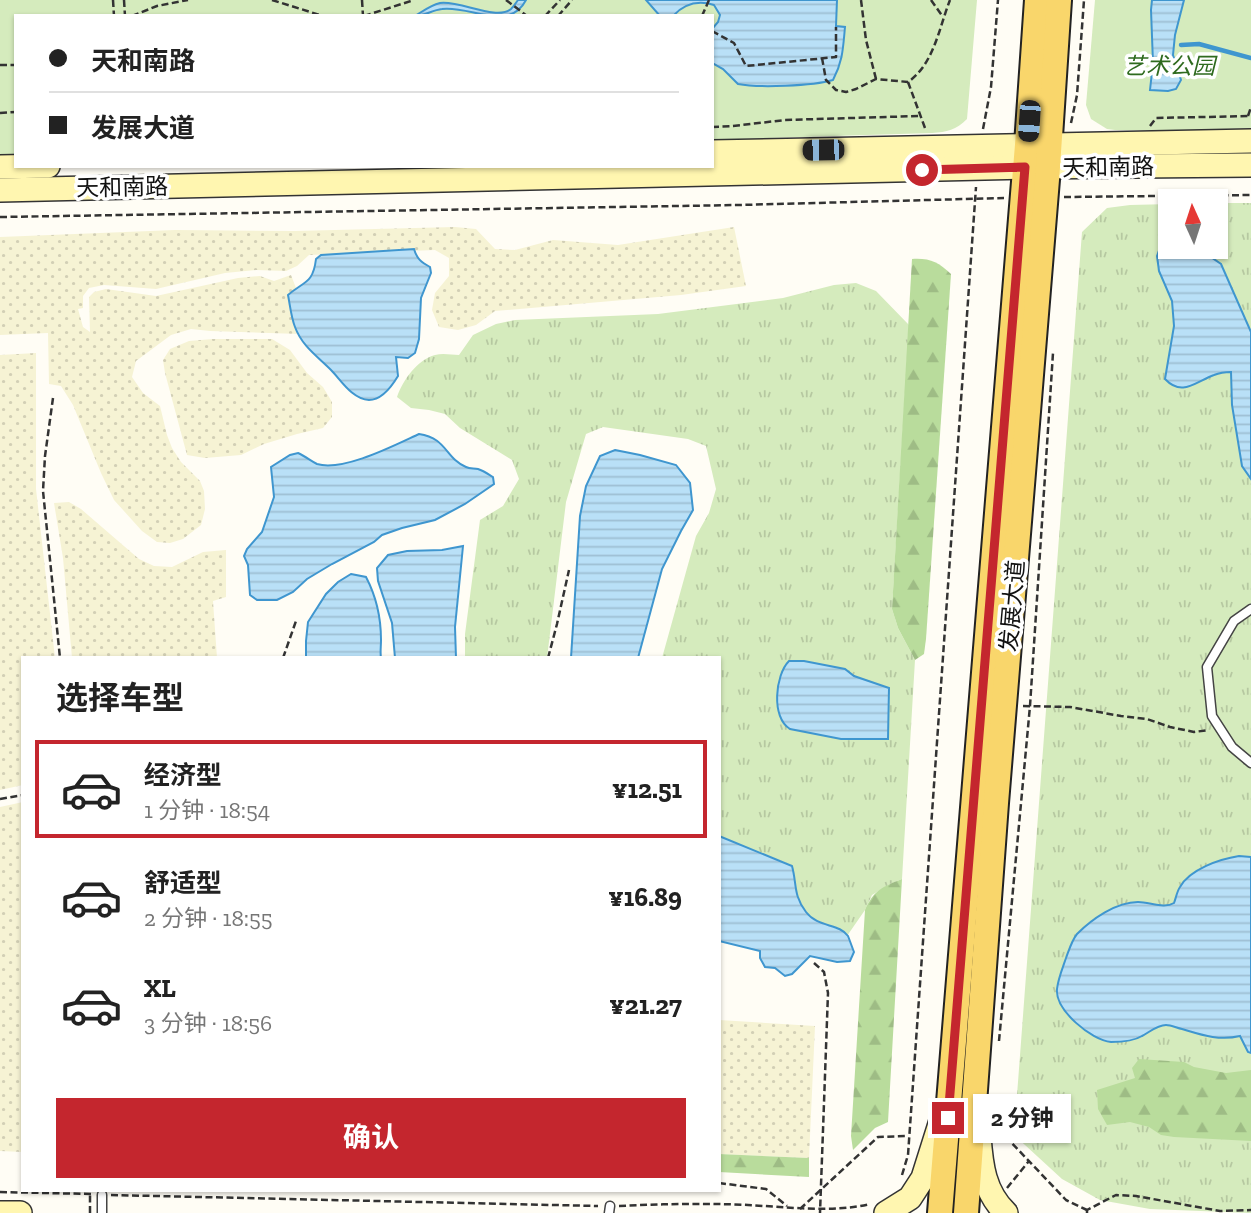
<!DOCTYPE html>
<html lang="zh">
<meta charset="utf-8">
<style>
:root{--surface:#fff;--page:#f6f6f6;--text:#222;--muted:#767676;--line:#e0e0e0;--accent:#c4262e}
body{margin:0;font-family:"Zilla Slab","Noto Sans SC",serif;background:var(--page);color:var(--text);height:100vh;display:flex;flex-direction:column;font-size:26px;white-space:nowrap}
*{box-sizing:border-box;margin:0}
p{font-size:23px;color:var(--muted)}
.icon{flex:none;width:38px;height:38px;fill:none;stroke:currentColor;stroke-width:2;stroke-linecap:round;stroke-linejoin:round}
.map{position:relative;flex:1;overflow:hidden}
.sheet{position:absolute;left:21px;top:656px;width:700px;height:536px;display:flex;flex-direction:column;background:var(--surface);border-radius:0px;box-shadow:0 2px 5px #0004}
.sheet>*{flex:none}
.hud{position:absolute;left:14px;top:14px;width:700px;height:154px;border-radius:0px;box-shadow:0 2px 5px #0004;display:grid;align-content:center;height:154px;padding:0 35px;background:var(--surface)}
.needle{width:46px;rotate:357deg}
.buttons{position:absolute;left:1158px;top:189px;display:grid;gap:14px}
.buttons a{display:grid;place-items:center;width:70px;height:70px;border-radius:0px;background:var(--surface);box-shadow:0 2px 5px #0004;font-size:35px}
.end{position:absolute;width:32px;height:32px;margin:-16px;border:9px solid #c4262e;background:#fff;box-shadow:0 0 0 4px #fff}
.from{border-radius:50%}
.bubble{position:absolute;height:49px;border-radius:0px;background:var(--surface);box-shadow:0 2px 5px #0004;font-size:23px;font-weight:700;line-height:49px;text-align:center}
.car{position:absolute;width:21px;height:42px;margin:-21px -10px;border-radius:9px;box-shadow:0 0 5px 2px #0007;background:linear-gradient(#222 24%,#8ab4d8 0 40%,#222 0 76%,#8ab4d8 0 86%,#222 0)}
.hud b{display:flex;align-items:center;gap:24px;height:66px;font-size:26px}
.hud b+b{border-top:2px solid var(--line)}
.hud i{width:18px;height:18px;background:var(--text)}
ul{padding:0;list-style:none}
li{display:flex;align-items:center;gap:21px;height:98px;margin:0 14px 10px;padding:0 21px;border:4px solid transparent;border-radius:0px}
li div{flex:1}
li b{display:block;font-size:26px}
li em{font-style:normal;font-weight:700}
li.on{border-color:var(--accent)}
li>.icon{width:63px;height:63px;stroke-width:1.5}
h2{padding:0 35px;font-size:32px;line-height:84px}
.action{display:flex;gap:14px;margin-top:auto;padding:14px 35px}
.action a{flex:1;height:80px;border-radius:0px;background:var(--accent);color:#fff;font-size:28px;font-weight:700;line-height:80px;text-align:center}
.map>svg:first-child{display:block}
.farmland{fill:url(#farmland-dots)}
.grass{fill:url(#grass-tufts)}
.forest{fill:url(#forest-firs)}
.park{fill:#d5ebbd}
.water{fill:url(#water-rules);stroke:#3f96cf;stroke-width:2}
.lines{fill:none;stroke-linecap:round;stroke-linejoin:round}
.stream{stroke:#3f96cf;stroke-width:4.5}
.lane-casing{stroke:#444;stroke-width:11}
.secondary-casing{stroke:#333;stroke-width:26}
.primary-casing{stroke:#222;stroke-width:28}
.path{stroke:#333;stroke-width:2.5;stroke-dasharray:7 3.5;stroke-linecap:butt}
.lane{stroke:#fff;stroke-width:8}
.secondary{stroke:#fff6b0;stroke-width:23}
.primary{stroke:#f9d66b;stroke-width:24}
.route{stroke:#c4262e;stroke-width:9}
.labels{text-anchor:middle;stroke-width:7;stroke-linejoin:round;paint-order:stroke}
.park-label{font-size:23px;font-style:italic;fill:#2f6b1f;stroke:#fff}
.street-label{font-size:23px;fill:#111;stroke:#fff}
</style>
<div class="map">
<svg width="1251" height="1213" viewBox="0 0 1251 1213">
<defs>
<pattern id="farmland-dots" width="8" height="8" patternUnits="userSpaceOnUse" patternTransform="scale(1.75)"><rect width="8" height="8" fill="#f6f3d4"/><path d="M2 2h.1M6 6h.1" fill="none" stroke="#d2cfb5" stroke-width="1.8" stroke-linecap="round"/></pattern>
<pattern id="grass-tufts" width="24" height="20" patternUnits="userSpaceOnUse" patternTransform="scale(1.75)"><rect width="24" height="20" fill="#d5ebbd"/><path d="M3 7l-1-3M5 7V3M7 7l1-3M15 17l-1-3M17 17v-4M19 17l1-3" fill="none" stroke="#b6c8a1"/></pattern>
<pattern id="forest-firs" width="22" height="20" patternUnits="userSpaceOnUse" patternTransform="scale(1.75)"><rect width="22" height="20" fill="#b9dc9c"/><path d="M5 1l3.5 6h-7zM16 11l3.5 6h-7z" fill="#9ebc85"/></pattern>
<pattern id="water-rules" width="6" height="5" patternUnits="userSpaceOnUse" patternTransform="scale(1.75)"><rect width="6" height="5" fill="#b9e0f7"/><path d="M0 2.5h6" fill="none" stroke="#9ebfd3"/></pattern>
</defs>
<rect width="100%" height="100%" fill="#fffdf5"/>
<g class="farmland">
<polygon points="455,227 476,229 495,249 515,250 553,240 618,245 734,227 746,286 681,295 495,311 476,325 458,330 439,327 432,310 435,293 449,276 449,258 435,250 309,255 297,266 286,271 256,270 225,273 156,289 104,285 89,288 83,296 83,308 78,309 83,327 90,332 89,297 94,292 106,289 156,296 238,278 260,276 274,281 291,275 296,288 288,295 295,326 299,334 210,331 191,329 171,335 136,361 132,377 143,393 160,406 167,435 172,448 181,462 200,481 204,491 205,509 201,525 183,539 170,543 157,542 142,531 114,500 101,473 73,405 61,386 49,384 48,333 0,335 0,237 175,230 295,231"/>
<polygon points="213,339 272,339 290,350 307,373 323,387 332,402 332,417 323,428 297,434 264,444 241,455 205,458 187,455 165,373 163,360 170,349 189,341"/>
<polygon points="36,353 36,489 55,658 23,658 23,785 0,790 0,355"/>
<polygon points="69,502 81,509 139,559 154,566 172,567 203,552 226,550 226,597 213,601 217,658 72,658 63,558 54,503"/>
<polygon points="23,802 23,1152 0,1151 0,807"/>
<polygon points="719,1020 815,1026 809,1158 719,1154"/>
</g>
<g class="grass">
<polygon points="1216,203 1251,203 1251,1213 1150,1209 1100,1200 1062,1179 1014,1135 1082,232 1107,208 1130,205 1171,204 1171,247 1216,247"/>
<path d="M856,283L876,291L909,325L892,609L898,628L915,660L902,879L890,884L872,895L865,910L847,936L839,928L821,924L807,914L795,892L791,865L719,836V658H662L696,536L709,513L716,489L706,446L688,439L603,427L586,434L566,502L547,658H465V634L480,520L503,506L519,479L512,460L460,428L445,414L429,410L411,408L397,397C403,380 417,360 435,355C443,353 452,355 459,355L473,335L496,324L515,320L658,314L783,298L834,285Z"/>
</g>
<g class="forest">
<path d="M912,259C930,258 938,262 951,274L926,639L924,654L915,660L898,628L892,609Z"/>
<path d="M902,879L888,1122L875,1128L853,1150L851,1136L865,910C874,890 882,887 902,879Z"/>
<polygon points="1139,1059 1184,1062 1194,1067 1226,1073 1251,1070 1251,1141 1174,1137 1161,1135 1149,1127 1130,1122 1107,1125 1098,1109 1097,1090 1135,1078 1132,1068"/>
<polygon points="719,1154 809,1158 809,1177 719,1172"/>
</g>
<g class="park">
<path d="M0,0H977L967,119C956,130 947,132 932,133L769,138L734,143H712V16H16V158H0Z"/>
<polygon points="1095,0 1251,0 1251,132 1115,130 1107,129 1091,119 1086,105"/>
</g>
<g class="water">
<path d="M518,0H526C509,33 470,5 442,9C432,10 425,16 415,16C423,11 431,5 440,3C460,0 496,21 511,9C514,6 516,3 518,0Z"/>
<path d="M646,0H837L836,26L845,27C843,48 843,61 833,80C813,86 758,88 738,84L723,69L712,63V29L718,22L720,15L714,5C698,0 684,4 673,16H660Z"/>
<polygon points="1152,0 1184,0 1175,35 1173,55 1181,80 1176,89 1168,91 1150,90 1153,63 1151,10"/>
<path d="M1171,231V247H1201L1205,253L1221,264L1251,332V479L1242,466L1232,405L1231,372C1226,372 1219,373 1214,375C1195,382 1182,397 1165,379L1174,326L1172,301L1159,271L1157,256L1163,239Z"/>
<path d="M414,249C417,259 421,262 430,267L431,273L421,298L419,339L415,353L408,358L396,357L398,376C392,386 382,400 369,400C352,399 341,380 331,370C317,356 302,346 295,327C291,317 290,305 288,295C304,281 313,284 316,259L321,255Z"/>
<path d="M419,434C447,438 445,458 466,467C470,469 474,468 478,469C484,471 488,474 493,477L494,484L465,504L435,520L402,528L382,535L374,542L332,564L307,579L293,592L277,600H257L250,595L248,565L244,556L247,549L262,532L274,497L271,467L290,455L298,453C305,456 311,461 317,464C343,472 395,445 419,434Z"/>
<polygon points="615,450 640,455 676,465 690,483 693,510 681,531 662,569 638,658 571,658 580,516 586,486 600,456"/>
<polygon points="463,546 455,627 456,658 395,658 392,623 378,581 377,568 388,555 407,551 442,550"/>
<path d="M351,574L366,577C376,596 381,619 381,640C381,647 380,652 381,658H306V641L308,622L326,594L338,582Z"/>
<path d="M789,661H804L845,669L854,676L889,688L888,739H841L790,729C771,718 775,675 789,661Z"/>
<path d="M719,836L792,866C797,884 793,895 806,912C818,928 839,923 848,936C850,941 852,947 854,952L850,961L837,962L810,956L792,974L785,976L775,968L765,967L760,958V951L719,941Z"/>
<path d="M1239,856L1251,857V1053L1248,1052L1240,1036C1219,1041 1202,1035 1182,1029C1177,1028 1171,1025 1166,1025C1157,1025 1150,1032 1142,1036C1134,1041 1120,1042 1111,1042C1091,1040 1055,1010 1057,989C1058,979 1063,967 1066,958C1069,950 1072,940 1077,934C1092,919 1116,902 1138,902C1150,902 1164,909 1174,903C1176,898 1177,891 1180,887C1190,869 1220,859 1239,856Z"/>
</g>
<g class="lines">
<polyline class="stream" points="1181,45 1199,44 1251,58"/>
<g class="lane-casing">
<g id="lane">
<polyline points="1251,609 1234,621 1207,667 1212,716 1232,747 1251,763"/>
<polyline points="102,1195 102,1213"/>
<polyline points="609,1213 610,1206"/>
</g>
</g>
<g class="secondary-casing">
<g id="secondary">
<polyline points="712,152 1251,141"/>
<polyline points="0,167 48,166"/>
<polyline points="0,190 1025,167 1251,165"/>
<path d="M979,1136C981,1165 984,1192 1006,1213"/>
<polyline points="0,1213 20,1213"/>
<polyline points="886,1213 910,1198 923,1178 941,1121"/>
</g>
</g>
<g class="primary-casing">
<g id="primary">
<polyline points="940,1213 1027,145 1037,0"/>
<polyline points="966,1213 996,803 1048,167 1059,0"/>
</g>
</g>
<g class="path">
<polyline points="113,0 114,16"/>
<polyline points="124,0 125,16"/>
<polyline points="272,0 323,16"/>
<polyline points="362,0 363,16"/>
<polyline points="506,0 527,16"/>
<polyline points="861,0 866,40 876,79"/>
<polyline points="931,0 943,17"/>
<polyline points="132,16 157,6 188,0"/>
<polyline points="364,16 414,0"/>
<polyline points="545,16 560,0"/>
<polyline points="558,16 572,0"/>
<polyline points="702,16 709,0"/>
<polyline points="712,31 734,43 746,66 836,57 836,27"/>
<path d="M822,58L826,80L836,90L846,92L856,89L876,79L908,82C934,64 939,28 950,0"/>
<polyline points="0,65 16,65"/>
<polyline points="908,82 925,128"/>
<polyline points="0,113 16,112"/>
<polyline points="1248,116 1251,107"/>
<polyline points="1071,123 1077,95 1084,0"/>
<polyline points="1150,126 1156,118 1251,116"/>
<polyline points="712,127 733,126 785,120 919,116"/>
<polyline points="983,129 991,87 998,0"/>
<polyline points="1064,197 1251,195"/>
<polyline points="0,217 739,205 1004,198"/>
<polyline points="53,398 45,456 43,491 60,658"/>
<polyline points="283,658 296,621"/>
<polyline points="548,658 557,624 569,570"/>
<polyline points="1023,706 1070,707 1121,716 1147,719 1170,727 1194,732 1209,730"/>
<polyline points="0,799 23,795"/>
<polyline points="814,963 824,972 828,993 820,1213"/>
<polyline points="999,1041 1030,706 1053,353"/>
<polyline points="992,1120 1007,1138 1066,1200 1087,1210"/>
<polyline points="902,1175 908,1155 976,187"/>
<polyline points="719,1183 766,1189 787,1206"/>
<polyline points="1007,1188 1029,1161"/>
<polyline points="0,1192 91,1194"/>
<polyline points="111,1195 598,1206"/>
<path d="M619,1206C662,1204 704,1203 748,1205C786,1207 834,1213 870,1204"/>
<polyline points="800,1209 878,1137 908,1136"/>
<polyline points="90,1213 90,1190"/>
<polyline points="1087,1213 1087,1210 1116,1195 1136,1196 1220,1211 1251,1210"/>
</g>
<use href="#lane" class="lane"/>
<use href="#secondary" class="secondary"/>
<use href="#primary" class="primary"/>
</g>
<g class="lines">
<polyline class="route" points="922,170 1025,167 948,1118"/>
</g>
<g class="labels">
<g class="park-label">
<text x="1169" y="74">艺术公园</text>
</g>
<g class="street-label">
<text transform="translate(1108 167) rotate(-1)" y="8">天和南路</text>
<text transform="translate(122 187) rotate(-1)" y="8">天和南路</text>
<text transform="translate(1012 606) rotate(-85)" y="8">发展大道</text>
</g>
</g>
</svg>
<div class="buttons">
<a><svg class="needle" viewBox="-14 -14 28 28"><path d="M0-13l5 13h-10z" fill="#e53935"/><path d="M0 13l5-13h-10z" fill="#767676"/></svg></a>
</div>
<i class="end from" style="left:922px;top:170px"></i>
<i class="end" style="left:948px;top:1118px"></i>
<div class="bubble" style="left:973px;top:1094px;width:98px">2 分钟</div>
<i class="car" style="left:1029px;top:121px;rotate:184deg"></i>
<i class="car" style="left:823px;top:150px;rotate:269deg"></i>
<div class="hud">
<b><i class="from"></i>天和南路</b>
<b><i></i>发展大道</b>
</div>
<section class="sheet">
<h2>选择车型</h2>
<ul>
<li class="on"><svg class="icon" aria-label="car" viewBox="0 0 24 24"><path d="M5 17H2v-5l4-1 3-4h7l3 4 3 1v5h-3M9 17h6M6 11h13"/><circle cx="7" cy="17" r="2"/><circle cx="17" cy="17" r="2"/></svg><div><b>经济型</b><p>1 分钟 · 18:54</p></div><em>¥12.51</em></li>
<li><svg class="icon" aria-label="car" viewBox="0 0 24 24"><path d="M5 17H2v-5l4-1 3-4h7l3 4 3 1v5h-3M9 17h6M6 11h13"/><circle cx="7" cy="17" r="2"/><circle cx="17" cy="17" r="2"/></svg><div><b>舒适型</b><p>2 分钟 · 18:55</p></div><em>¥16.89</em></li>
<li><svg class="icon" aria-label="car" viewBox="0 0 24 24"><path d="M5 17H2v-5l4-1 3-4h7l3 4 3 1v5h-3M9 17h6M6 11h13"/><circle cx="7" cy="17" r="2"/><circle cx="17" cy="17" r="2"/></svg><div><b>XL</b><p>3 分钟 · 18:56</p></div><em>¥21.27</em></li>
</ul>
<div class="action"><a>确认</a></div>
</section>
</div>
